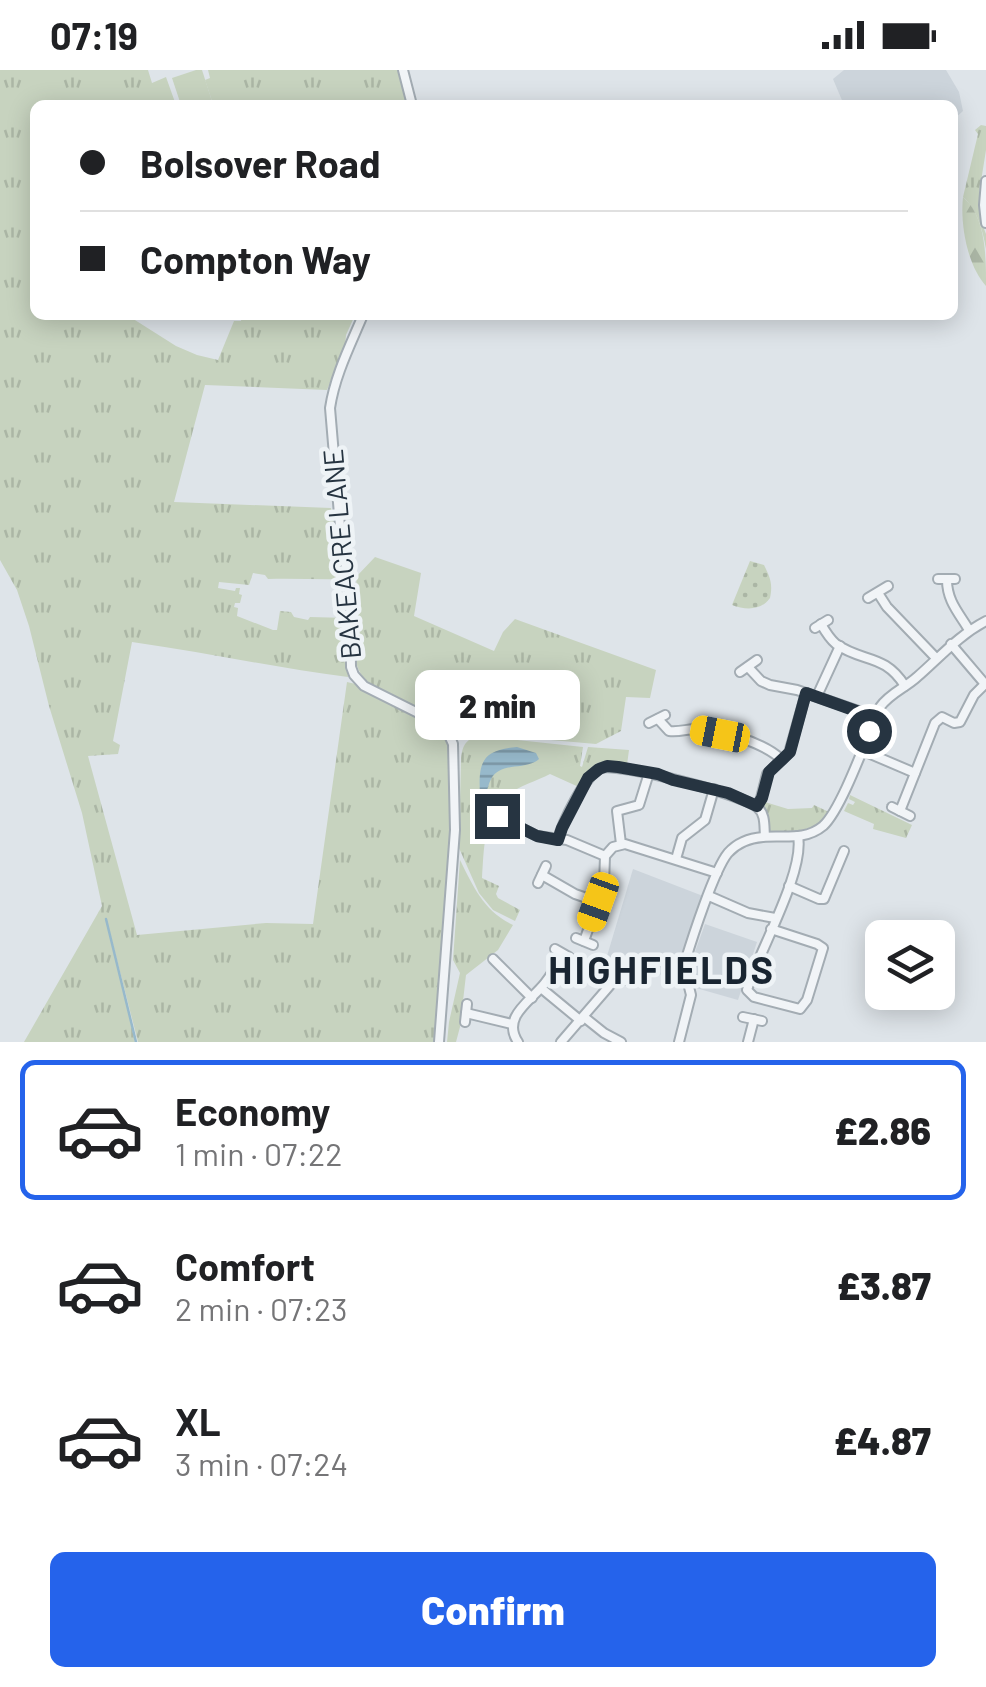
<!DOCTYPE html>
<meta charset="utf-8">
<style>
:root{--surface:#fff;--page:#f6f6f6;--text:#202124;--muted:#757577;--line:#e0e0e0;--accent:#2563eb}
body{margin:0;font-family:Barlow,sans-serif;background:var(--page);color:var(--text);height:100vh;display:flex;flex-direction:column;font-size:38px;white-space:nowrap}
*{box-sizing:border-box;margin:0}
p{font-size:32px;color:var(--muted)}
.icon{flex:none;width:55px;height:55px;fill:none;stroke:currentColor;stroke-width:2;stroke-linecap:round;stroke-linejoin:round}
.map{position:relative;height:972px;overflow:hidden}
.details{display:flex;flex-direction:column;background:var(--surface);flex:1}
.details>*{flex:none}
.top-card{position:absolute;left:30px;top:30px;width:928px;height:220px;border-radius:15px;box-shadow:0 5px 25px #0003;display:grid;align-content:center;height:220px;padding:0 50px;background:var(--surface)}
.tools{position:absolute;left:865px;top:850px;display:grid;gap:20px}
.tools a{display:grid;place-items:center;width:90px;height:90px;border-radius:15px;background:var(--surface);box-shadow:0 5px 25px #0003;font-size:50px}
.end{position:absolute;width:45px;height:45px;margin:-22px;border:12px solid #263441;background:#fff;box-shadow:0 0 0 5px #fff}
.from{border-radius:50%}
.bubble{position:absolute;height:70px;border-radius:15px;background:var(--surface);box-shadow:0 5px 25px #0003;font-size:32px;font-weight:800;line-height:70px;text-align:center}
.car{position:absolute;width:30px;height:60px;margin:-30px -15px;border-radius:12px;box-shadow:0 0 8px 2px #0007;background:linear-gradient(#f5c518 24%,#345 0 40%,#f5c518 0 76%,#345 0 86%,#f5c518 0)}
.top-card b{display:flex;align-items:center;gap:35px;height:95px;font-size:38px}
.top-card b+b{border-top:2px solid var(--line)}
.top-card i{width:25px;height:25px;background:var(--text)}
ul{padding:18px 0 0;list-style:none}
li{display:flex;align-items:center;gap:30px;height:140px;margin:0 20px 15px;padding:0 30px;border:5px solid transparent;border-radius:15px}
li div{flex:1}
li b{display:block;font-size:38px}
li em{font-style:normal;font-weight:800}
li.current{border-color:var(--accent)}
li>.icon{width:90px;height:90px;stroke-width:1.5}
.primary-button{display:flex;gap:20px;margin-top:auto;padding:20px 50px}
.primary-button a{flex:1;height:115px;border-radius:15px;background:var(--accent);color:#fff;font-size:40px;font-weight:800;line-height:115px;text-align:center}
.status{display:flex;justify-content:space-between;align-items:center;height:70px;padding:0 50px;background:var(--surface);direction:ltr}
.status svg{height:28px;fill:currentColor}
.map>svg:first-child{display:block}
.built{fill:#ccd4db}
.grass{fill:url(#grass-tufts)}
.forest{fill:url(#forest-firs)}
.park{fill:url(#park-dots)}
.pitch{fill:#c7d3bf}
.water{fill:url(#water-rules)}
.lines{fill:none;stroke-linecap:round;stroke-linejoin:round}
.stream{stroke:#97b9cb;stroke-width:2.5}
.minor-casing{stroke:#a3acb3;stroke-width:12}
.minor{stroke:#f1f4f7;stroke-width:8}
.route{stroke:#263441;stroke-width:12}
.labels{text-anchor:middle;stroke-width:9;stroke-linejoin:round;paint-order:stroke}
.street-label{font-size:28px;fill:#263441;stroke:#eef3f6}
.district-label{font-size:38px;font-weight:bold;letter-spacing:2.5px;fill:#192531;stroke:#eef3f6}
</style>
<div class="status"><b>07:19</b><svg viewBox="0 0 49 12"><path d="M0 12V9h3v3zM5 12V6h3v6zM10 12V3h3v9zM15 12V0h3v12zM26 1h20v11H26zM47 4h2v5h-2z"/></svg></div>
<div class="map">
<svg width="986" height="972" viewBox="0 0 986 972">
<defs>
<pattern id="grass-tufts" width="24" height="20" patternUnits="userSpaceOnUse" patternTransform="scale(2.5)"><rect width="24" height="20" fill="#c7d3bf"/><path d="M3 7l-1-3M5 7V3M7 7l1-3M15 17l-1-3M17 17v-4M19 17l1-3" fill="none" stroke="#abb6a5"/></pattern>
<pattern id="forest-firs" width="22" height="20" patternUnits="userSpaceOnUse" patternTransform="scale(2.5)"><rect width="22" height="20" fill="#c7d3bf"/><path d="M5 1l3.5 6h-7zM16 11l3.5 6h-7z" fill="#abb6a5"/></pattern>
<pattern id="park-dots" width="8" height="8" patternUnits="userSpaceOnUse" patternTransform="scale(2.5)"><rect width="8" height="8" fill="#c7d3bf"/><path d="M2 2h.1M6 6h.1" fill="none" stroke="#abb6a5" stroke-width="1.8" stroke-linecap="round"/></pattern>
<pattern id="water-rules" width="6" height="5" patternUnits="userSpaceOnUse" patternTransform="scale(2.5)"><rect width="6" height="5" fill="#97b9cb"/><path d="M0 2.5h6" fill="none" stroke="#7b97a6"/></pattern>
</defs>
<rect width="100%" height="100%" fill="#dee4e9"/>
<g class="built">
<polygon points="844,0 946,0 959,22 963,41 953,50 952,35 844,35 833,9"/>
<polygon points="633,799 703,826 680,895 672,893 667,907 607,886"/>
<polygon points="705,854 757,872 738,930 696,918 691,901 692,890"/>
</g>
<g class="grass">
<path d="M0,0H148L152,13L166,7L176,35H35V245H127L176,276L197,285L218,290L234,251H241L242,245H355L346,265L345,277L327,320L205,315L174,432L331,438L345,509C319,510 294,508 268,509L265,505L253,503L249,515L219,512L218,518L235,521L236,518H240L239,524L242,525L240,533H235L234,537L238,538L237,546L273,560H277L280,541L291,542L294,547L308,550L310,547L348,548V607C276,598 204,582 132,572L113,671L120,675L118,684L88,686L137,865L266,853L313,854L347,612L364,616L440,654L453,674L455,760L439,972H138L108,855L135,972H24L102,836L82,743L49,636L29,556L17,520L0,490Z"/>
<polygon points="208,0 399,0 408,35 219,35 212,31 205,10 210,8"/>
<path d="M981,55L986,56V80L979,124L980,148L986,164V179C983,161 977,139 963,127L978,64L975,60Z"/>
<path d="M375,487L421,503L414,546L494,581L503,562L515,549L656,600L650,628L626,627L621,661L596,674L459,662L376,618C365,611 359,604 356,592L358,533L356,507Z"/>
<path d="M480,666L583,677L580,696L582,697L588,677L629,680L627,695C600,693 594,693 581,718L550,704C537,711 518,716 507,726C483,745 484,781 482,808L499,816L496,824L498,828L520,840L515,851L493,840L479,823L459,778L461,688C463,674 466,669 480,666Z"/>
<polygon points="850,725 912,755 906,768 873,759 874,754 844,741 848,733 853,735 855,732 849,729"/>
<path d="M765,732L788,739L812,738L814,735L829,742C815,764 792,761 768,761V746L763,736Z"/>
<path d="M460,790C474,818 484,841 513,855L498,880L466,905L460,957L456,972H447L449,952L460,903L453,890Z"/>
</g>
<path class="forest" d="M963,127C986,147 986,186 986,216C967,195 960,154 963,127Z"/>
<path class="park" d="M750,491L764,495C770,507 773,514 770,528C761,541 745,540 732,535Z"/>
<polygon class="pitch" points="196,0 202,0 212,31 199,35 181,35 172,8"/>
<path class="water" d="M517,677L536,683L539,689C526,701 501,691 491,709C488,714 488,720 485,725L480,724C478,691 483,680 517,677Z"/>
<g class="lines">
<polyline class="stream" points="106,849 136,972"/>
<g class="minor-casing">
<g id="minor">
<polyline points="403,0 412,35"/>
<polyline points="986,111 984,135 986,153"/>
<path d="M363,245C350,276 335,305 330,338L341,468L350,518L351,597L354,605L364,616L440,654L448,663L453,674L455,760L439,972"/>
<polyline points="938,509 955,509"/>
<path d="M947,510C947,531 959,543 969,560"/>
<polyline points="878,523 887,537 936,588"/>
<polyline points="868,528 888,516"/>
<path d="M821,554C825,561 830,569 836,574C863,593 884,583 905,616"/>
<polyline points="815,558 828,550"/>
<polyline points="951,574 985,614"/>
<polyline points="748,597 761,611 770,615 797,620 876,647"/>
<polyline points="740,602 757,590"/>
<polyline points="817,626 840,576"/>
<path d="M658,649L669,661C678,662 684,660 693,659C718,658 765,673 782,690"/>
<polyline points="649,653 665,645"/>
<polyline points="861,680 915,703"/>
<polyline points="757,736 761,728 767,704 789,683 806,623"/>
<polyline points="892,737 910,746"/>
<polyline points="900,741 935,653 942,647 954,653 960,652 974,625 986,613"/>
<polyline points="497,746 537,766 567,770 605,786"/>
<path d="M558,770C562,753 585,705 601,698C617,692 744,725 757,737C766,744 764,757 765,766"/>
<polyline points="621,774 617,741 639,735 649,703"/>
<polyline points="676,789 682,768 705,750 714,719"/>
<polyline points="542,805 575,824 598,832"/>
<polyline points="538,813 546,796"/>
<polyline points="789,816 819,829 824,829 844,781"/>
<polyline points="709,826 748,843 775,848"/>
<path d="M771,859L817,874L823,878L807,930L800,939L754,927L747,920C759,881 805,802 798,766"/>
<polyline points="576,868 593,875"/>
<polyline points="584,871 604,815 605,786 613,777 625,774 717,803"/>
<polyline points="555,879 569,887"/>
<polyline points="493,889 532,928"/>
<polyline points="611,903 627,910"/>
<polyline points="541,918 581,951"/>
<polyline points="466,943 512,954"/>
<polyline points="584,947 604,963 621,972"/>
<polyline points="743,947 762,951"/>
<polyline points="465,952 467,934"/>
<path d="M518,972C501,947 531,931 545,913C552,904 557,895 562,885"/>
<polyline points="561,972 618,906"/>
<path d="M679,972L691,925L685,901V892C692,869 714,800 728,783C737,773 749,768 763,767C783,765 805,771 823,756C842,739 868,664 880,637C890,623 905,618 917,607C940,587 959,565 986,551"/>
<polyline points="748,972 754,949"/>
</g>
</g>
<use href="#minor" class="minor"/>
</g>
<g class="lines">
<polyline class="route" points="497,746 537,766 558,770 562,758 588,708 599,699 607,696 618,697 658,704 673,710 728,723 757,736 762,728 769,702 790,682 806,623 876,648 869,661"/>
</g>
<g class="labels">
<g class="street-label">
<text transform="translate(342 484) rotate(-95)" y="10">BAKEACRE LANE</text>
</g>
<g class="district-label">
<text x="662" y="914">HIGHFIELDS</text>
</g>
</g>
</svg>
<div class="tools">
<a><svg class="icon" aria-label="layers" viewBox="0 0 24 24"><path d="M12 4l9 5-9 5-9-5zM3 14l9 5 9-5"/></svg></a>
</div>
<i class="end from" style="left:869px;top:661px"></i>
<i class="end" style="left:497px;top:746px"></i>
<div class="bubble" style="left:415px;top:600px;width:165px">2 min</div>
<i class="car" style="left:720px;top:664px;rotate:281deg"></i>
<i class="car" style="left:598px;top:832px;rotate:200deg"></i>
<div class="top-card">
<b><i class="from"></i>Bolsover Road</b>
<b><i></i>Compton Way</b>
</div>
</div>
<section class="details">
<ul>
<li class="current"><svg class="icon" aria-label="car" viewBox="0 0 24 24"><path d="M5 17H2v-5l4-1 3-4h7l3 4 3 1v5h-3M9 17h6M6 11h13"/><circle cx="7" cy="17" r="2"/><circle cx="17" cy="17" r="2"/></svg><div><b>Economy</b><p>1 min · 07:22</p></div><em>£2.86</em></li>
<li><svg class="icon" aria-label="car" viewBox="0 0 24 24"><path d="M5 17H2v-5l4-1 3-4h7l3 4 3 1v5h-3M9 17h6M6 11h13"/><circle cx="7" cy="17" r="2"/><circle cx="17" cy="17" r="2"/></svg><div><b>Comfort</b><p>2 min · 07:23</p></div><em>£3.87</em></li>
<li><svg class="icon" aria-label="car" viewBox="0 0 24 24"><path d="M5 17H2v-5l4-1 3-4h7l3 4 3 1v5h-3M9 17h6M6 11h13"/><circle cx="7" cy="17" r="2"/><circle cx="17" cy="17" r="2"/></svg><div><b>XL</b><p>3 min · 07:24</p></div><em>£4.87</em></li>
</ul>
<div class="primary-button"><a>Confirm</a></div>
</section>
